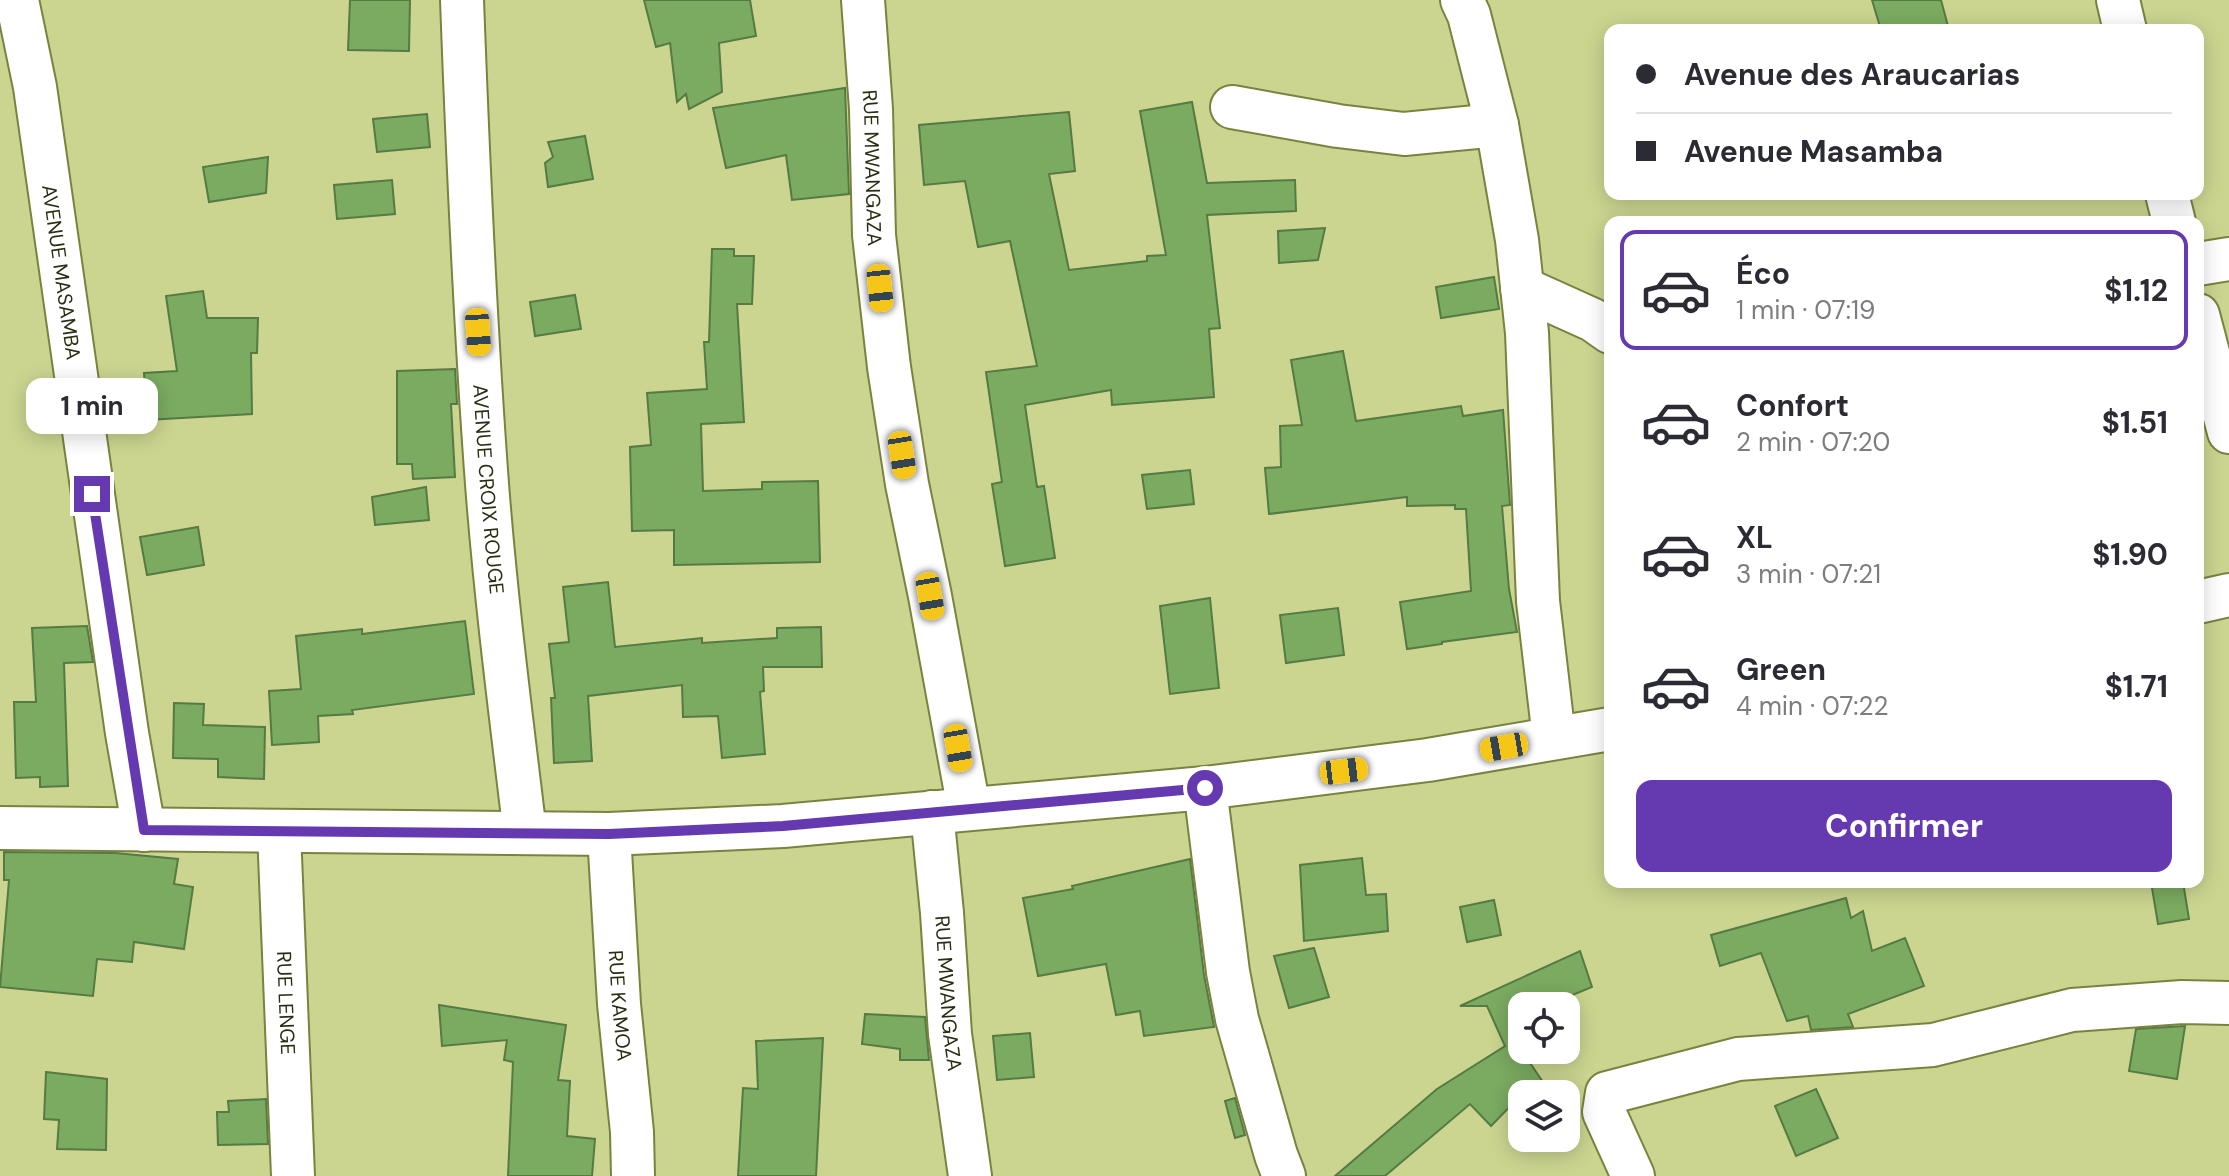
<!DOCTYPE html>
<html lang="fr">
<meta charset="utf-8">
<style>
:root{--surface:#fff;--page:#f2f2f3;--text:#2b2b33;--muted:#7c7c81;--line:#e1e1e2;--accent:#6539b0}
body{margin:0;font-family:"DM Sans",sans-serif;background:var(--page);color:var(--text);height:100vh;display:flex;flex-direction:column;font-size:30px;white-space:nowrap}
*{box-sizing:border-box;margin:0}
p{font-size:26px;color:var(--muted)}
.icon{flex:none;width:44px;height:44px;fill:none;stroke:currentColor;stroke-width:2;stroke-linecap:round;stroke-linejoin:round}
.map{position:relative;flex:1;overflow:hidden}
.drawer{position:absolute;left:1604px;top:216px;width:600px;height:672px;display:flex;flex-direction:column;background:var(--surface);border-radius:16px;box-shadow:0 4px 20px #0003}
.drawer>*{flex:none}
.guide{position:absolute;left:1604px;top:24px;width:600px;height:176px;border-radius:16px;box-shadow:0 4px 20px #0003;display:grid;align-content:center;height:176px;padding:0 32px;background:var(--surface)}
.fabs{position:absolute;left:1508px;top:992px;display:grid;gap:16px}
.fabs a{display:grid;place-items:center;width:72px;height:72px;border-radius:16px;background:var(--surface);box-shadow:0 4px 20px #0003;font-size:40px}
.end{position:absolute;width:36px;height:36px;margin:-18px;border:10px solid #6539b0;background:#fff;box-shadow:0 0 0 4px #fff}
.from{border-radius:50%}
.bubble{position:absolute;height:56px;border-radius:16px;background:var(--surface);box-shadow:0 4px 20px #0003;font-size:26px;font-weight:700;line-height:56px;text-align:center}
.car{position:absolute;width:24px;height:48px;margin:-24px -12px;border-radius:10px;box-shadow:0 0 6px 2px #0007;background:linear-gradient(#f5c518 24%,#345 0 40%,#f5c518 0 76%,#345 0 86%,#f5c518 0)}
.guide b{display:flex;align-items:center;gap:28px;height:76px;font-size:30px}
.guide b+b{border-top:2px solid var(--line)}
.guide i{width:20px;height:20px;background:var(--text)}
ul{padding:14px 0 0;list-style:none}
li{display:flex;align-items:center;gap:24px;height:120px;margin:0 16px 12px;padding:0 16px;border:4px solid transparent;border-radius:16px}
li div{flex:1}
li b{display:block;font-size:30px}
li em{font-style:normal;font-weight:700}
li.active{border-color:var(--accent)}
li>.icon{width:72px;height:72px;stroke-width:1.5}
.action{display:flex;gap:16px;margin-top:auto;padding:16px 32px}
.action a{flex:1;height:92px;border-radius:16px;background:var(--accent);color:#fff;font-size:32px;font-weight:700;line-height:92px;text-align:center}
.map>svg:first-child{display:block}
.building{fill:#7bab61;stroke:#567a43;stroke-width:2}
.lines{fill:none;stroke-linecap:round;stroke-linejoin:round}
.minor-casing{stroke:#7a823f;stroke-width:46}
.minor{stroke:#fff;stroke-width:42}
.route{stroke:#6539b0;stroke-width:10}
.labels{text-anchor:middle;stroke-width:6;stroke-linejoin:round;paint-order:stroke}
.street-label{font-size:20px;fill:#292d11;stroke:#ecf3d0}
</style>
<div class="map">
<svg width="2229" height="1176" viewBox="0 0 2229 1176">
<rect width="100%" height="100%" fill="#cbd590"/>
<g class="building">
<polygon points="350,0 410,0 409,51 348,50"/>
<polygon points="644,0 750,0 756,36 719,43 722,92 689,109 686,94 677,102 670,43 656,47"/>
<polygon points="1872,0 1941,0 1949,30 1881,30"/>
<polygon points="845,88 849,194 792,200 786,155 726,168 713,108"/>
<polygon points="1192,102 1207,183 1295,180 1296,211 1207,215 1220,328 1209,329 1214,397 1112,405 1111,390 1025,405 1037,487 1044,486 1055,558 1005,566 992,484 1002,482 986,372 1037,366 1010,241 978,247 965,181 924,185 919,125 1069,112 1075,171 1049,174 1069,270 1147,261 1147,256 1166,255 1140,111"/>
<polygon points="427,114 430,147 377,152 373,119"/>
<polygon points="585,136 593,179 548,187 545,163 553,157 548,142"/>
<polygon points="268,157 266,193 209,202 203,167"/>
<polygon points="392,180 395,214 337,219 334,185"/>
<polygon points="1325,228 1318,260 1279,263 1278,231"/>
<polygon points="712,249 734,249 734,256 754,256 752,304 737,304 744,422 701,424 703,491 762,489 762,482 818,481 820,562 674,565 674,530 632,531 630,447 651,445 647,393 707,389 704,342 709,342"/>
<polygon points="1494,277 1499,309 1441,318 1436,287"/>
<polygon points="203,291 207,318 258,318 257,353 251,353 252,414 147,420 144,373 177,371 166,296"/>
<polygon points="575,295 581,329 535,336 530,302"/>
<polygon points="1343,351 1356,421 1461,406 1463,416 1503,410 1510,505 1502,506 1509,589 1517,632 1442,642 1442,644 1407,649 1400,602 1471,591 1466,509 1455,509 1455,505 1407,506 1407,497 1269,514 1265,468 1281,467 1280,426 1302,425 1291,360"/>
<polygon points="455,369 457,404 451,404 455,477 413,479 412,464 397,464 397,371"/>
<polygon points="1190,470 1194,504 1147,509 1142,475"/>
<polygon points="426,487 429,520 375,525 372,497"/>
<polygon points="198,527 204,565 147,575 140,537"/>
<polygon points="608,582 615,647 702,638 702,643 777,638 777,628 821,627 822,667 763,667 764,691 760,692 765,754 722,758 718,716 683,717 682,685 588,696 592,761 554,763 551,698 555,698 549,644 569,642 563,587"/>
<polygon points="1210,598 1219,688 1170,694 1160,606"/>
<polygon points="1338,608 1344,655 1286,663 1280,615"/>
<polygon points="465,621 474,694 352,710 353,714 318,716 319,742 272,745 269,691 301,689 296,636 362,629 362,634"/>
<polygon points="87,626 93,662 64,663 68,786 40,787 40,777 16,778 14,702 36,702 32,628"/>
<polygon points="174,703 204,704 203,725 265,727 264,779 218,777 218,759 173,758"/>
<polygon points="4,852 115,853 178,859 174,884 193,887 184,949 134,942 132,962 97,959 93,996 0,987 9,880 4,880"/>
<polygon points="1362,858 1366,895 1386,894 1388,931 1304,941 1300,865"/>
<polygon points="1190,859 1204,975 1214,1027 1144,1036 1140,1011 1116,1015 1106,964 1038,976 1023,898 1073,889 1072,886"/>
<polygon points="2151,882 2183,882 2189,919 2158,924"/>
<polygon points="1846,898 1851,918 1863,911 1872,951 1905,938 1924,986 1848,1014 1853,1027 1811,1030 1808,1016 1787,1021 1761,953 1720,966 1711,935"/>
<polygon points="1494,900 1501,935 1467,942 1460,907"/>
<polygon points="1314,948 1329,997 1289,1008 1274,956"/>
<polygon points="1580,951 1592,987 1565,998 1568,1006 1522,1006 1522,1051 1551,1094 1522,1094 1491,1126 1470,1104 1385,1176 1335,1176 1437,1089 1505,1046 1487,1006 1460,1006"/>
<polygon points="439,1005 566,1025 558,1080 570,1081 567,1136 595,1139 592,1176 508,1176 513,1062 504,1060 507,1040 442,1046"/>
<polygon points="865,1014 925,1017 929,1060 900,1060 900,1049 862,1044"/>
<polygon points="2185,1026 2177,1079 2129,1071 2136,1029"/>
<polygon points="1030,1033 1034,1077 997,1080 993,1036"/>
<polygon points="823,1038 816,1176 738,1176 743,1088 758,1089 756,1041"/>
<polygon points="46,1072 107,1079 106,1150 57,1149 59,1120 44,1119"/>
<polygon points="1816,1089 1838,1138 1796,1156 1775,1106"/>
<polygon points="1235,1098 1245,1135 1235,1138 1225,1101"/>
<polygon points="266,1099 268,1144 218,1145 217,1112 229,1112 228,1101"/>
</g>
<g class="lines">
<g class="minor-casing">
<g id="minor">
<path id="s1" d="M17,0L35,87L127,733L144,830"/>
<path id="s2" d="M462,0C468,162 475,323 487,484C496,601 511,717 525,833"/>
<path id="s3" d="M863,0L871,109L874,235L889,367L907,484L930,596L969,809"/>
<polyline points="1462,0 1469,15 1497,125 1517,240 1527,333 1538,601 1554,738"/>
<polyline points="2118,0 2125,30"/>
<polyline points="1232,107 1338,126 1404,134 1497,125"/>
<polyline points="2167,194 2174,222"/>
<polyline points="2198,264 2229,259"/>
<polyline points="1522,288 1593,320 1610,332"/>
<polyline points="2198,315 2229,432"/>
<polyline points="2198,602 2229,595"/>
<polyline points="1205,788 1228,972 1237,1019 1276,1155 1284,1176"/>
<path id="s4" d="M932,812L942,913L950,1034L970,1176"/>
<polyline points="0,828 609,834 783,826 1205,788 1428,760 1610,729"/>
<path id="s5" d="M279,831L293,1176"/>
<path id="s6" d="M609,834L619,1004L632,1132L633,1176"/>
<polyline points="1633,1176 1604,1112 1607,1093 1738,1059 1933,1045 2072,1010 2182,1002 2229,1003"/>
</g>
</g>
<use href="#minor" class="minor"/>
</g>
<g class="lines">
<polyline class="route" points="92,494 144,830 609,834 783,826 1205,788"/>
</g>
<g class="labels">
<g class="street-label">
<text dy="7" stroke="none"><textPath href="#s3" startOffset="168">RUE MWANGAZA</textPath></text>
<text dy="7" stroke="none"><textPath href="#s1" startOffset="276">AVENUE MASAMBA</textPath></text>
<text dy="7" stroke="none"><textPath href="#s2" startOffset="490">AVENUE CROIX ROUGE</textPath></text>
<text dy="7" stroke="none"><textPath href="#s4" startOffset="182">RUE MWANGAZA</textPath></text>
<text dy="7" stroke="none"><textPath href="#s5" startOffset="172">RUE LENGE</textPath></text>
<text dy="7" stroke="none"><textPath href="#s6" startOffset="172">RUE KAMOA</textPath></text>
</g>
</g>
</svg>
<div class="fabs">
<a><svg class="icon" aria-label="locate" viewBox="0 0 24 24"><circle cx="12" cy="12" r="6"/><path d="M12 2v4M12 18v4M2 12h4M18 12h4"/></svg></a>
<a><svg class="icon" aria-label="layers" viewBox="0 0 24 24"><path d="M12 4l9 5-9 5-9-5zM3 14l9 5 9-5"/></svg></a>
</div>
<i class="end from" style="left:1205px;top:788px"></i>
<i class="end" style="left:92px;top:494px"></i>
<div class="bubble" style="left:26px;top:378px;width:132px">1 min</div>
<i class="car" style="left:880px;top:288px;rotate:174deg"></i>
<i class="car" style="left:478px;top:332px;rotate:176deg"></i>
<i class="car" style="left:902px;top:455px;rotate:171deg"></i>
<i class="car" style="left:930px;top:596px;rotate:170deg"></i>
<i class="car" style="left:1504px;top:747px;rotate:260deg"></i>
<i class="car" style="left:958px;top:748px;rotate:170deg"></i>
<i class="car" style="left:1344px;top:771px;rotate:83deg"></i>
<div class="guide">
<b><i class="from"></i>Avenue des Araucarias</b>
<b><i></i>Avenue Masamba</b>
</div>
<section class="drawer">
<ul>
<li class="active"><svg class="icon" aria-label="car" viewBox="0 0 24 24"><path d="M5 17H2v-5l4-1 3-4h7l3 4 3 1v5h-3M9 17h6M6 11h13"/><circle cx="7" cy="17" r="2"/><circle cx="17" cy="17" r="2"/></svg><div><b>Éco</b><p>1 min · 07:19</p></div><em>$1.12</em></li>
<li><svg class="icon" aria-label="car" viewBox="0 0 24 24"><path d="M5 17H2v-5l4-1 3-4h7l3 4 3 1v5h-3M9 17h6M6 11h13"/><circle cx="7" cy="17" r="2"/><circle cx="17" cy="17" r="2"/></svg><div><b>Confort</b><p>2 min · 07:20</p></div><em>$1.51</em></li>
<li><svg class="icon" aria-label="car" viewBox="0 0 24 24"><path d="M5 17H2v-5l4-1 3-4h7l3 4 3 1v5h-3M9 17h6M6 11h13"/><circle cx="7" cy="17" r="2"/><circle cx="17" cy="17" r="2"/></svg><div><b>XL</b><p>3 min · 07:21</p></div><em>$1.90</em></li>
<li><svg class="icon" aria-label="car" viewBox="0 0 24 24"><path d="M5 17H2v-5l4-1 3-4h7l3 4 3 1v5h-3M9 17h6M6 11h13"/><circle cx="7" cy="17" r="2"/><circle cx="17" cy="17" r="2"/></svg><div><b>Green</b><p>4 min · 07:22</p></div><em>$1.71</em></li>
</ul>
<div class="action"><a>Confirmer</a></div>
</section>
</div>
